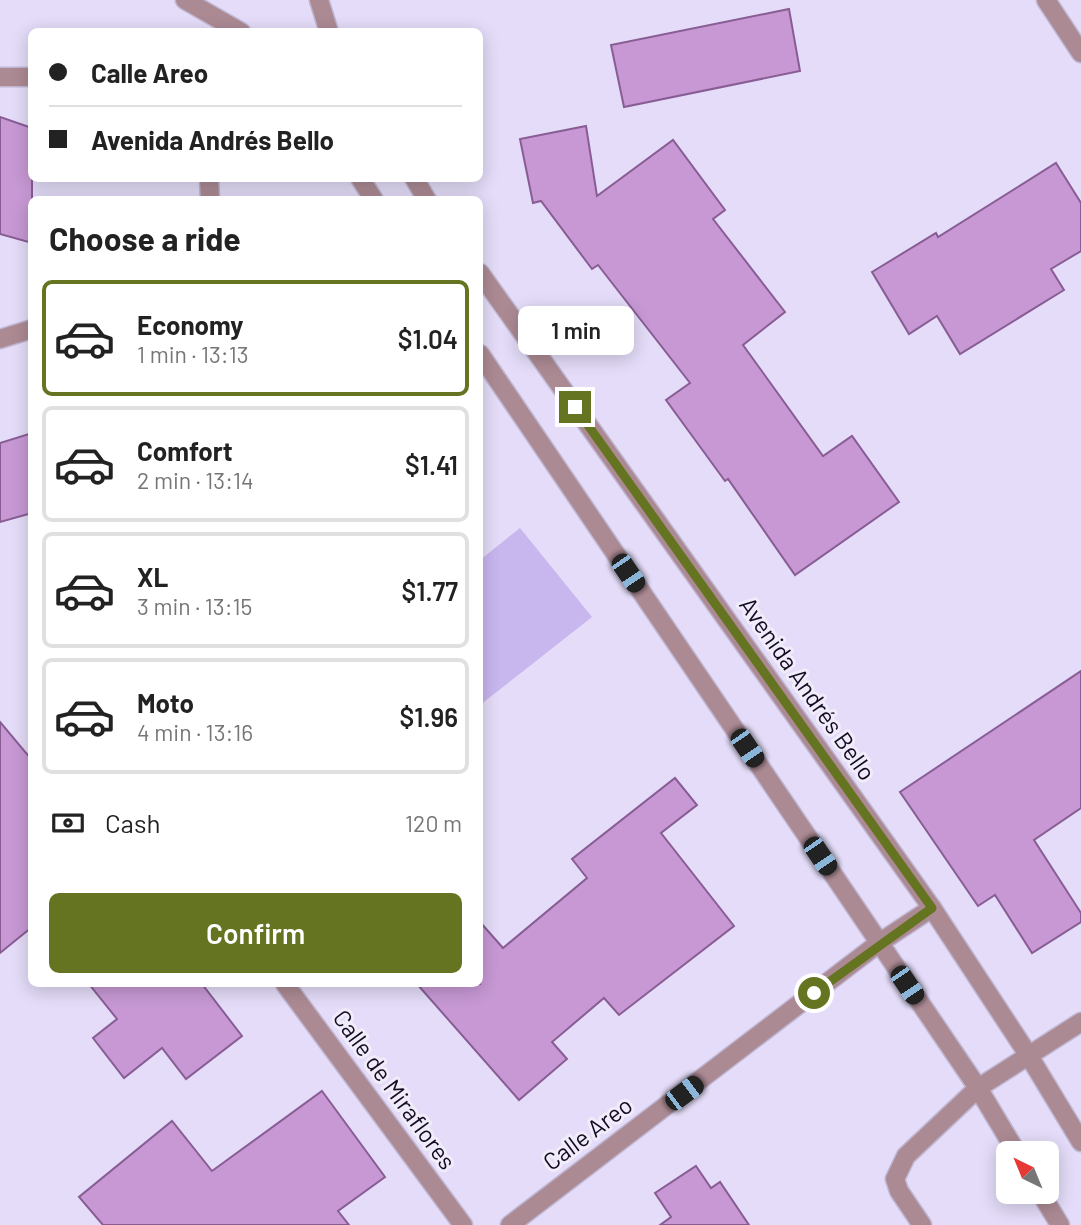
<!DOCTYPE html>
<meta charset="utf-8">
<style>
:root{--surface:#fff;--page:#f2f2f2;--text:#222;--muted:#767676;--line:#e0e0e0;--accent:#657420}
body{margin:0;font-family:Barlow,sans-serif;background:var(--page);color:var(--text);height:100vh;display:flex;flex-direction:column;font-size:26px;white-space:nowrap}
*{box-sizing:border-box;margin:0}
p{font-size:23px;color:var(--muted)}
.icon{flex:none;width:38px;height:38px;fill:none;stroke:currentColor;stroke-width:2;stroke-linecap:round;stroke-linejoin:round}
.map{position:relative;flex:1;overflow:hidden}
.drawer{position:absolute;left:28px;top:196px;width:455px;height:791px;display:flex;flex-direction:column;background:var(--surface);border-radius:10px;box-shadow:0 4px 18px #0003}
.drawer>*{flex:none}
.banner{position:absolute;left:28px;top:28px;width:455px;height:154px;border-radius:10px;box-shadow:0 4px 18px #0003;display:grid;align-content:center;height:154px;padding:0 21px;background:var(--surface)}
.needle{width:46px;rotate:317deg}
.fabs{position:absolute;left:996px;top:1141px;display:grid;gap:14px}
.fabs a{display:grid;place-items:center;width:63px;height:63px;border-radius:10px;background:var(--surface);box-shadow:0 4px 18px #0003;font-size:35px}
.end{position:absolute;width:32px;height:32px;margin:-16px;border:9px solid #657420;background:#fff;box-shadow:0 0 0 4px #fff}
.from{border-radius:50%}
.bubble{position:absolute;height:49px;border-radius:10px;background:var(--surface);box-shadow:0 4px 18px #0003;font-size:23px;font-weight:600;line-height:49px;text-align:center}
.car{position:absolute;width:21px;height:42px;margin:-21px -10px;border-radius:9px;box-shadow:0 0 5px 2px #0007;background:linear-gradient(#222 24%,#8ab4d8 0 40%,#222 0 76%,#8ab4d8 0 86%,#222 0)}
.banner b{display:flex;align-items:center;gap:24px;height:66px;font-size:26px}
.banner b+b{border-top:2px solid var(--line)}
.banner i{width:18px;height:18px;background:var(--text)}
ul{padding:0;list-style:none}
li{display:flex;align-items:center;gap:21px;height:116px;margin:0 14px 10px;padding:0 7px;border:4px solid var(--line);border-radius:10px}
li div{flex:1}
li b{display:block;font-size:26px}
li em{font-style:normal;font-weight:600}
li.current{border-color:var(--accent)}
li>.icon{width:63px;height:63px;stroke-width:1.5}
h2{padding:0 21px;font-size:32px;line-height:84px}
.pay{display:flex;align-items:center;gap:18px;height:77px;padding:0 21px;font-size:26px}
.pay p{margin-inline-start:auto}
.cta{display:flex;gap:14px;margin-top:auto;padding:14px 21px}
.cta a{flex:1;height:80px;border-radius:10px;background:var(--accent);color:#fff;font-size:28px;font-weight:600;line-height:80px;text-align:center}
.map>svg:first-child{display:block}
.green{fill:#c8b6ef}
.building{fill:#c798d4;stroke:#885d94;stroke-width:2}
.lines{fill:none;stroke-linecap:round;stroke-linejoin:round}
.service-casing{stroke:#bfb6d2;stroke-width:21}
.minor-casing{stroke:#bfb6d2;stroke-width:21}
.service{stroke:#ac8a94;stroke-width:18}
.minor{stroke:#ac8a94;stroke-width:18}
.route{stroke:#657420;stroke-width:9}
.labels{text-anchor:middle;stroke-width:6;stroke-linejoin:round;paint-order:stroke}
.street-label{font-size:24px;fill:#140b23;stroke:#f0ecfa}
</style>
<div class="map">
<svg width="1081" height="1225" viewBox="0 0 1081 1225">
<rect width="100%" height="100%" fill="#e4dcf8"/>
<polygon class="green" points="520,528 592,617 480,705 480,560"/>
<g class="building">
<polygon points="789,9 800,71 624,107 611,45"/>
<polygon points="0,117 32,128 32,243 0,234"/>
<polygon points="586,126 597,196 673,140 725,210 713,219 785,312 743,345 823,456 852,436 899,502 795,575 728,479 725,481 666,400 690,383 598,265 592,269 541,201 533,203 520,139"/>
<polygon points="1056,163 1081,203 1081,251 1051,269 1064,290 960,354 937,316 909,334 872,272 936,233 938,237"/>
<polygon points="32,433 32,513 0,522 0,443"/>
<polygon points="1081,671 1081,808 1034,840 1081,913 1081,922 1032,953 995,895 978,906 900,792"/>
<polygon points="0,722 32,760 32,927 0,953"/>
<polygon points="675,778 697,805 661,833 734,926 619,1015 604,998 552,1042 567,1059 519,1100 417,984 480,984 480,922 503,948 587,878 572,859"/>
<polygon points="89,984 202,984 242,1036 186,1079 162,1048 124,1078 93,1038 117,1019"/>
<polygon points="322,1091 385,1177 338,1211 349,1225 103,1225 79,1197 172,1121 212,1171"/>
<polygon points="696,1166 711,1188 720,1182 749,1225 660,1225 671,1217 655,1193"/>
</g>
<g class="lines">
<g class="service-casing">
<g id="service">
<polyline points="0,77 32,77"/>
<polyline points="209,178 210,200"/>
<polyline points="922,1225 899,1191 895,1179 906,1156 978,1088"/>
</g>
</g>
<g class="minor-casing">
<g id="minor">
<polyline points="185,0 241,32"/>
<polyline points="319,0 329,32"/>
<polyline points="1046,0 1081,53"/>
<polyline points="360,178 374,200"/>
<polyline points="414,178 427,200"/>
<polyline points="480,273 932,908 1029,1056 1081,1142"/>
<polyline points="0,339 32,329"/>
<polyline points="480,354 978,1088 1017,1153"/>
<polyline points="285,984 463,1225"/>
<polyline points="978,1088 1081,1022"/>
<polyline points="1040,1192 1060,1225"/>
<polyline points="510,1225 879,943 932,908"/>
</g>
</g>
<use href="#service" class="service"/>
<use href="#minor" class="minor"/>
</g>
<g class="lines">
<polyline class="route" points="575,407 932,908 814,993"/>
</g>
<g class="labels">
<g class="street-label">
<text transform="translate(807 689) rotate(55)" y="8">Avenida Andrés Bello</text>
<text transform="translate(394 1090) rotate(54)" y="8">Calle de Miraflores</text>
<text transform="translate(588 1134) rotate(-37)" y="8">Calle Areo</text>
</g>
</g>
</svg>
<div class="fabs">
<a><svg class="needle" viewBox="-14 -14 28 28"><path d="M0-13l5 13h-10z" fill="#e53935"/><path d="M0 13l5-13h-10z" fill="#767676"/></svg></a>
</div>
<i class="end from" style="left:814px;top:993px"></i>
<i class="end" style="left:575px;top:407px"></i>
<div class="bubble" style="left:518px;top:306px;width:116px">1 min</div>
<i class="car" style="left:628px;top:573px;rotate:146deg"></i>
<i class="car" style="left:747px;top:748px;rotate:146deg"></i>
<i class="car" style="left:820px;top:856px;rotate:146deg"></i>
<i class="car" style="left:907px;top:985px;rotate:146deg"></i>
<i class="car" style="left:684px;top:1093px;rotate:53deg"></i>
<div class="banner">
<b><i class="from"></i>Calle Areo</b>
<b><i></i>Avenida Andrés Bello</b>
</div>
<section class="drawer">
<h2>Choose a ride</h2>
<ul>
<li class="current"><svg class="icon" aria-label="car" viewBox="0 0 24 24"><path d="M5 17H2v-5l4-1 3-4h7l3 4 3 1v5h-3M9 17h6M6 11h13"/><circle cx="7" cy="17" r="2"/><circle cx="17" cy="17" r="2"/></svg><div><b>Economy</b><p>1 min · 13:13</p></div><em>$1.04</em></li>
<li><svg class="icon" aria-label="car" viewBox="0 0 24 24"><path d="M5 17H2v-5l4-1 3-4h7l3 4 3 1v5h-3M9 17h6M6 11h13"/><circle cx="7" cy="17" r="2"/><circle cx="17" cy="17" r="2"/></svg><div><b>Comfort</b><p>2 min · 13:14</p></div><em>$1.41</em></li>
<li><svg class="icon" aria-label="car" viewBox="0 0 24 24"><path d="M5 17H2v-5l4-1 3-4h7l3 4 3 1v5h-3M9 17h6M6 11h13"/><circle cx="7" cy="17" r="2"/><circle cx="17" cy="17" r="2"/></svg><div><b>XL</b><p>3 min · 13:15</p></div><em>$1.77</em></li>
<li><svg class="icon" aria-label="car" viewBox="0 0 24 24"><path d="M5 17H2v-5l4-1 3-4h7l3 4 3 1v5h-3M9 17h6M6 11h13"/><circle cx="7" cy="17" r="2"/><circle cx="17" cy="17" r="2"/></svg><div><b>Moto</b><p>4 min · 13:16</p></div><em>$1.96</em></li>
</ul>
<div class="pay"><svg class="icon" aria-label="cash" viewBox="0 0 24 24"><path d="M3 7h18v10H3z"/><circle cx="12" cy="12" r="2"/></svg>Cash<p>120 m</p></div>
<div class="cta"><a>Confirm</a></div>
</section>
</div>
